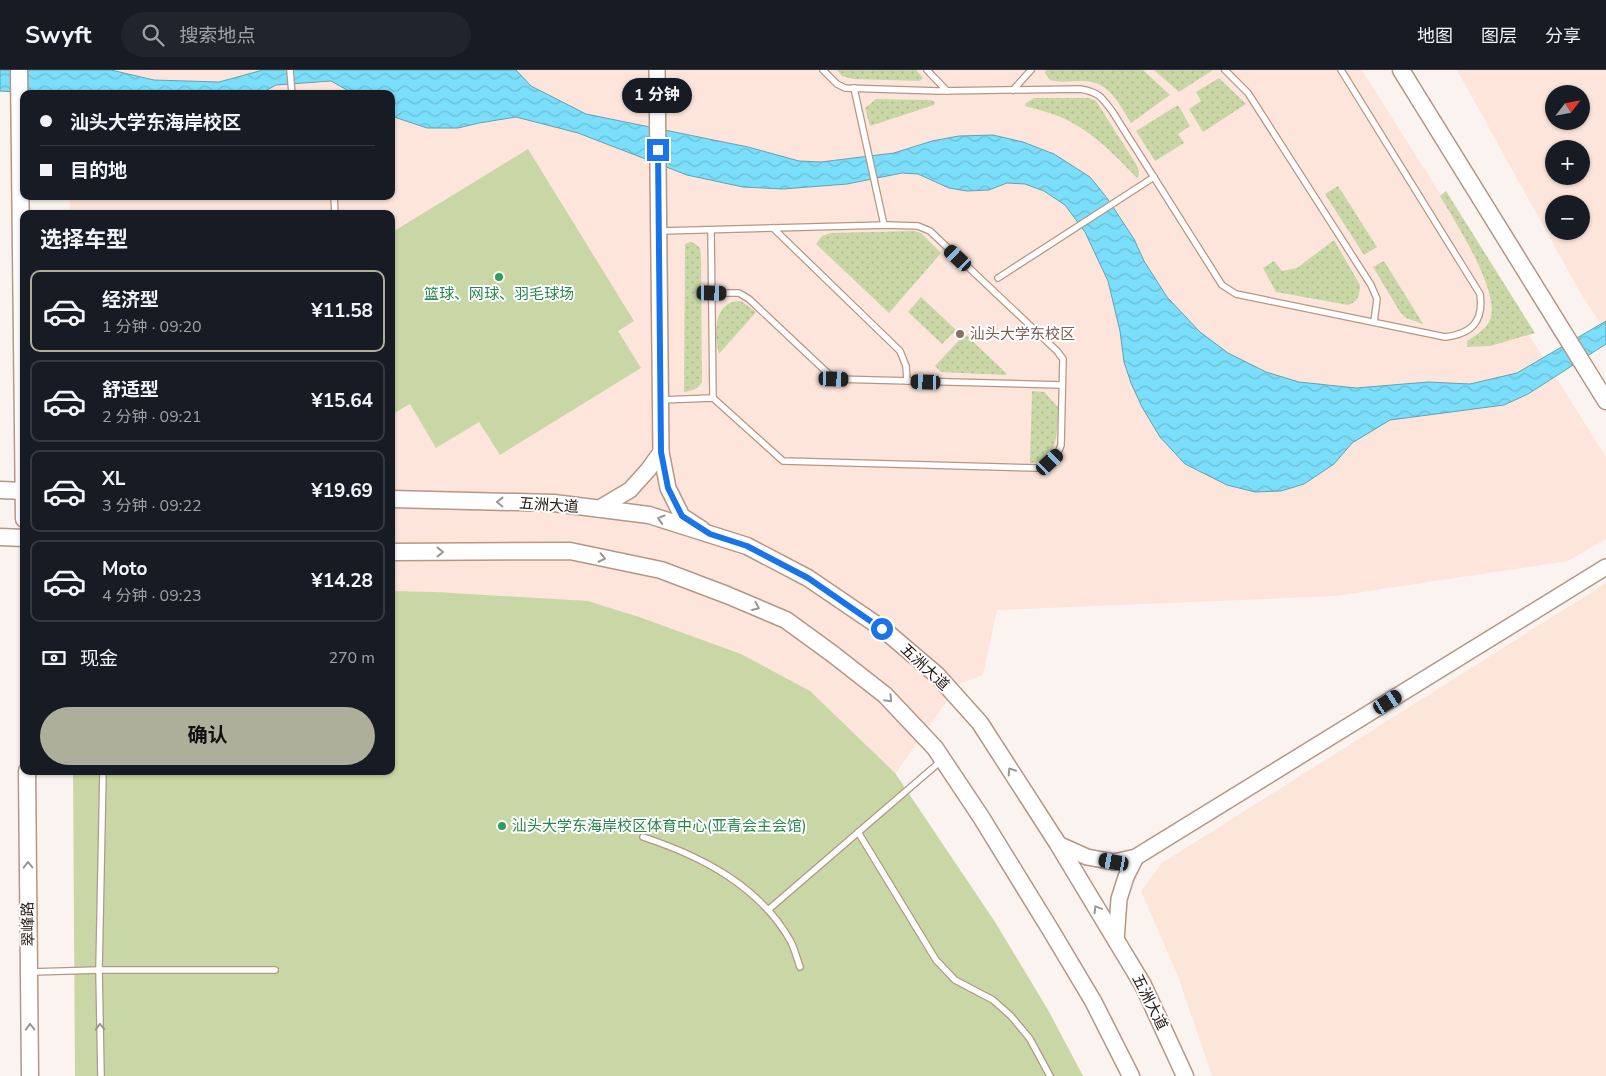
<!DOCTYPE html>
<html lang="zh">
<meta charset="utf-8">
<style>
:root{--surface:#171b24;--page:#20242c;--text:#f1f3f6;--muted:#9ea1a6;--line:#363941;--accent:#aeaf9a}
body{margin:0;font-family:"Nunito Sans","Noto Sans SC",sans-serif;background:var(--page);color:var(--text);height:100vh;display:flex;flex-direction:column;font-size:19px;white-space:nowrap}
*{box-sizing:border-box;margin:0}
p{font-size:16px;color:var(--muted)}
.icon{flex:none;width:28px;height:28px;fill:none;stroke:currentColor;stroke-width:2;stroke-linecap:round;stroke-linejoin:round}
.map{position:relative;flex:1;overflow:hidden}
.drawer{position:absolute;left:20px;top:140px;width:375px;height:565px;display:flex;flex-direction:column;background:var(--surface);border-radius:10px;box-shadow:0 1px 4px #0004}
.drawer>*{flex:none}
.guide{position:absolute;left:20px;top:20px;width:375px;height:110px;border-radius:10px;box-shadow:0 1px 4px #0004;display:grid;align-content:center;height:110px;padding:0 20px;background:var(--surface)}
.needle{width:32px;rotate:58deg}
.tools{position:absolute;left:1545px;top:15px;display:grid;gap:10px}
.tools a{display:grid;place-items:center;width:45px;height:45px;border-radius:50%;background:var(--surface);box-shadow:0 1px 4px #0004;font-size:25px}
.end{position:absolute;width:22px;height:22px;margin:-11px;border:6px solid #1a73e8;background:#fff;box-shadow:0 0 0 2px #fff}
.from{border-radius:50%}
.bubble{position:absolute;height:35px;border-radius:18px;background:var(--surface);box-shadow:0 1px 4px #0004;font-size:16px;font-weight:700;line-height:35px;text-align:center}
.car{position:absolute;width:15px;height:30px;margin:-15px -8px;border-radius:6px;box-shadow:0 0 4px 1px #0007;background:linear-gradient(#222 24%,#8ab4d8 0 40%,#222 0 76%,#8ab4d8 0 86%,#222 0)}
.guide b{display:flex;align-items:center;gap:18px;height:48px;font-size:19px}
.guide b+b{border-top:1px solid var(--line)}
.guide i{width:12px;height:12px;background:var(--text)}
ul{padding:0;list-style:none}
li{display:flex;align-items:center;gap:15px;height:82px;margin:0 10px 8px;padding:0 10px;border:2px solid var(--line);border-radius:10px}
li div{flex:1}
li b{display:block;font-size:19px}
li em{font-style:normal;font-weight:700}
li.on{border-color:var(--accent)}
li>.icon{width:45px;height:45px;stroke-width:1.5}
h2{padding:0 20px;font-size:22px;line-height:60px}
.pay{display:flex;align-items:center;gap:12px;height:55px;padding:0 20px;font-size:19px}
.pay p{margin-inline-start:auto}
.cta{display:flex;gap:10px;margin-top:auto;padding:10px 20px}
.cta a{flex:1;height:58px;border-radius:30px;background:var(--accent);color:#111;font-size:20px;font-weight:700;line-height:58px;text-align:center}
header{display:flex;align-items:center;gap:30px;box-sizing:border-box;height:70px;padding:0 25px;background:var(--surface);border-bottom:1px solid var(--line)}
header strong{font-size:24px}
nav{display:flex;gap:28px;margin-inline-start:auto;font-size:18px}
.search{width:350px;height:45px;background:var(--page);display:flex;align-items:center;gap:12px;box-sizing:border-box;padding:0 18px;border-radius:28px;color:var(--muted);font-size:19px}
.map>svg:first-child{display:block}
.commercial{fill:#fce5d9}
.education{fill:#fde5db;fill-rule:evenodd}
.grass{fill:url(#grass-dots)}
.pitch{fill:#c8d7a5}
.water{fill:url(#water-waves);stroke:#60a2b4}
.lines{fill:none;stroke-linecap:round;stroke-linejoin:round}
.service-casing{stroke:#b69685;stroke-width:8}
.tertiary-casing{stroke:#b69685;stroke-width:18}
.secondary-casing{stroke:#b69685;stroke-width:19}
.service{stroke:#fff;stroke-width:5.5}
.tertiary{stroke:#fff;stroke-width:15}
.secondary{stroke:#fff;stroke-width:16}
.oneway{stroke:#9c9693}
.route{stroke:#1a73e8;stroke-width:6}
.leisure-dot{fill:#2e9e5b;stroke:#fff;stroke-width:2}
.education-dot{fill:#8d6e63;stroke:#fff;stroke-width:2}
.labels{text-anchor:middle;stroke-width:4;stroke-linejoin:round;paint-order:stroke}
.leisure-label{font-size:15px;fill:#27864d;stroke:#fff}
.education-label{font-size:15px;fill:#785e54;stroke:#fff;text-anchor:start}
.street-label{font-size:15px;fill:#221610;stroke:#fff}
</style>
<header>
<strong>Swyft</strong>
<div class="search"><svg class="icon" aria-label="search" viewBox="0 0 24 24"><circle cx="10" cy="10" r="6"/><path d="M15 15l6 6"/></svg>搜索地点</div>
<nav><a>地图</a><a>图层</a><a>分享</a></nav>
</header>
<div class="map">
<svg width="1606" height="1006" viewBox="0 0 1606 1006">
<defs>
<pattern id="grass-dots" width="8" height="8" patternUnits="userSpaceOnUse" patternTransform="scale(1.25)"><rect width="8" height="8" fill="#c8d7a5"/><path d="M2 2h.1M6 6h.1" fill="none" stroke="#acb88d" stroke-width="1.8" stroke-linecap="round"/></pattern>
<pattern id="water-waves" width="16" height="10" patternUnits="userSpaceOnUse" patternTransform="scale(1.25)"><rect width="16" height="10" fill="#7bdefa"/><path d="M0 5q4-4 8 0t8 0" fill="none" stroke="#6abed5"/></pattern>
</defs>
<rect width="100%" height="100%" fill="#faf3ef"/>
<polygon class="commercial" points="1606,513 1606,1006 1212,1006 1178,906 1141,821 1162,793"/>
<g class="education">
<polygon points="69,0 1362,0 1606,387 1606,469 1568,491 1336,526 997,540 983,605 959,614 895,704 995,852 1048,940 1083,1006 391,701 391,144 70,144 70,126 391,126 391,24 70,24"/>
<path d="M1457,0H1606V262L1581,224ZM1554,24H1581V51H1554ZM1554,79H1581V106H1554ZM1554,134H1581V161H1554Z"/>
</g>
<g class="grass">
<polygon points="837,0 916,0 923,8 920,11 853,9 842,6"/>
<path d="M1046,0H1143L1170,25L1131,53C1119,33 1108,10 1082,11C1071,11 1060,13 1050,10L1045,3Z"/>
<polygon points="1154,0 1213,0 1179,22"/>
<polygon points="1219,8 1246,34 1203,62 1189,39 1201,31 1196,22"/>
<path d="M1034,28H1089L1096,31L1136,94L1139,101V105L1137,108C1113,83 1090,59 1058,46C1048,42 1036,39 1025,36L1026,33Z"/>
<polygon points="876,29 931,30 935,32 934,35 870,56 865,38"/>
<polygon points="1178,35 1190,56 1178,64 1184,73 1155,91 1136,61"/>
<polygon points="1338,116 1377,177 1364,185 1325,124"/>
<path d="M1446,121L1535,263L1490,276L1467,277V271C1475,266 1486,259 1490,250C1501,221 1455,152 1440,126Z"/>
<polygon points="915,161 921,163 941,183 889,243 816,174 822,166 831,163"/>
<path d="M1334,170L1360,215C1360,225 1358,232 1348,235L1276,222L1263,198L1274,191L1282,201L1297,198Z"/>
<path d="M690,172L694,173L700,178L701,188L702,312C698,319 692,321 684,322L685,174Z"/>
<polygon points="1384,191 1423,254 1406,248 1400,242 1373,197"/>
<polygon points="921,227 956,260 942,274 908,242"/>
<path d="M737,231H741L756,242L719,284C714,266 713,234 737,231Z"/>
<polygon points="965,264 1007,304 1005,305 941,302 935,296"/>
<path d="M1032,321L1044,322L1058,337C1057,360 1060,390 1030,393Z"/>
</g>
<g class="pitch">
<polygon points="528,79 634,251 618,261 641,298 500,385 479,352 436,378 410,334 391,345 391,163"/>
<polygon points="391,521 435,522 588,531 639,547 741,584 810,621 895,703 995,852 1048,940 1083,1006 75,1006 73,701 391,701"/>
</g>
<polygon class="water" points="0,0 111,0 154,10 219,12 263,0 516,0 531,16 586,44 748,77 799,91 821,92 894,83 932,71 959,66 993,65 1023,72 1054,84 1090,107 1107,128 1134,169 1144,191 1167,227 1200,262 1228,283 1266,302 1299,312 1356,318 1428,312 1470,314 1517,303 1606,251 1606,274 1528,324 1504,335 1390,350 1352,373 1334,394 1304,414 1281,421 1255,422 1227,415 1185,394 1160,367 1142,337 1131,313 1124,292 1120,261 1108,211 1085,162 1065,135 1044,121 1025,114 1007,113 989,120 967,121 949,118 918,104 902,103 847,114 783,119 743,117 687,105 578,63 516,47 479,53 458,58 427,58 391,46 391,24 354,24 331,11 276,15 260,24 47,24 0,21"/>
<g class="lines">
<g class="service-casing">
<g id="service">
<polyline points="290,0 292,24"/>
<path d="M823,0L837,14L845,18L938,21L1080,19C1098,22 1101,26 1112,41L1222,215L1236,224L1445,267C1471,264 1484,252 1480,224L1341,0"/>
<polyline points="927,0 947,21"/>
<polyline points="1225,0 1248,23 1371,215 1377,229 1374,252"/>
<polyline points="854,18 884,155"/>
<polyline points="1013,20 1031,0"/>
<polyline points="334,126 335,144"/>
<polyline points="773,158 900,281 906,296 907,311"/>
<polyline points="711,160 713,328"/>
<path d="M661,161L887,155L918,156L930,161L1057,281L1063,289L1061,375C1057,388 1050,393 1038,398L783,391L713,328L661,330"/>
<polyline points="998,208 1154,107"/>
<polyline points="712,223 739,223 749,229 834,309 1062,315"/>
<polyline points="858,762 936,890 955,910 993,930 1011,946 1030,969 1050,1006"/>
<path d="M643,767C701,786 760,816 791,872C795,880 797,889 800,897"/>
<polyline points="768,840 941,691"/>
<polyline points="31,902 99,900 275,900"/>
<polyline points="101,1006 99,900 103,701"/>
</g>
</g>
<g class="tertiary-casing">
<g id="tertiary">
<polyline points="657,0 661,382 668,418 682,446 702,459"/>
<polyline points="598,439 630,420 648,400 661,382"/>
<polyline points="1058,774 1087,787 1114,792 1136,787 1606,497"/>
<polyline points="1116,871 1119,829 1126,807 1136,787"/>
</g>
</g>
<g class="secondary-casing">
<g id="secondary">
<polyline points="19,0 24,449"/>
<polyline points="1401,0 1606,331"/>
<polyline points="0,420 24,421"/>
<polyline points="391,429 554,433 649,445 747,476 808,508 883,559 937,605 980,653 1058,774 1143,915 1185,1006"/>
<polyline points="0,467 24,468"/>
<polyline points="391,482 570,481 661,500 727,525 786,550 834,585 885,625 935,678 981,747 1050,859 1093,931 1131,1006"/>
<polyline points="27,701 30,1006"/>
</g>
</g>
<use href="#service" class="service"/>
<use href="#tertiary" class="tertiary"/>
<use href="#secondary" class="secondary"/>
</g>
<defs><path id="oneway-chevron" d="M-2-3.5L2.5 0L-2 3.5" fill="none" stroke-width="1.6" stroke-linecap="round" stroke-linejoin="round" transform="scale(1.25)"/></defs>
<g class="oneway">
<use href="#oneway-chevron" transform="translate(500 432) rotate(-179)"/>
<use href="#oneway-chevron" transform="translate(661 449) rotate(-163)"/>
<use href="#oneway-chevron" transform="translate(440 482)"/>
<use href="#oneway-chevron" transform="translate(602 488) rotate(12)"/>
<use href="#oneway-chevron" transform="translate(756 537) rotate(24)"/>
<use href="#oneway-chevron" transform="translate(889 629) rotate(46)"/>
<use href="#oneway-chevron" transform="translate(1011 701) rotate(-123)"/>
<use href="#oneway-chevron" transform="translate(28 795) rotate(-91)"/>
<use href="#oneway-chevron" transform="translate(1097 839) rotate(-121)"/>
<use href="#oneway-chevron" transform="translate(30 957) rotate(-91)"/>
<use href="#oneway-chevron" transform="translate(100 957) rotate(-92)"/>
</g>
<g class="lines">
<polyline class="route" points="658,80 661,382 668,418 682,446 710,464 747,476 808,508 882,559"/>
</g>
<g class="leisure-dot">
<circle cx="499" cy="207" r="5"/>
<circle cx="502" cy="756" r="5"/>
</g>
<circle class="education-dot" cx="960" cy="264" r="5"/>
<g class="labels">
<g class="leisure-label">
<text x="499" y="229">篮球、网球、羽毛球场</text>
<text x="512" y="761" text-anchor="start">汕头大学东海岸校区体育中心(亚青会主会馆)</text>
</g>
<g class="education-label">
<text x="970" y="269">汕头大学东校区</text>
</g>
<g class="street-label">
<text transform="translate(549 435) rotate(4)" y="5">五洲大道</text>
<text transform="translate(925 597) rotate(43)" y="5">五洲大道</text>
<text transform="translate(28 854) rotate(-91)" y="5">翠峰路</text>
<text transform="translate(1150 932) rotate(63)" y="5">五洲大道</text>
</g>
</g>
</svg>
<div class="tools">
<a><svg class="needle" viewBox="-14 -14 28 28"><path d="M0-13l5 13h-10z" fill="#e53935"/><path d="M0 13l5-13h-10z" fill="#9ea1a6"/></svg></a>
<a>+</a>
<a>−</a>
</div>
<i class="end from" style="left:882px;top:559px"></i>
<i class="end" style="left:658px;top:80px"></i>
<div class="bubble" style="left:622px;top:8px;width:70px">1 分钟</div>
<i class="car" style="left:958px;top:188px;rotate:313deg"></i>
<i class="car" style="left:712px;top:223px;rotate:91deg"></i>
<i class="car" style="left:834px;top:309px;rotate:92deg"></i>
<i class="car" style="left:926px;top:312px;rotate:272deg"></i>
<i class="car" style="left:1050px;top:392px;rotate:47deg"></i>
<i class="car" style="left:1388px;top:632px;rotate:58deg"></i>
<i class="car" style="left:1114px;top:792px;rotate:280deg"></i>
<div class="guide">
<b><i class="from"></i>汕头大学东海岸校区</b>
<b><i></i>目的地</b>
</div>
<section class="drawer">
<h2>选择车型</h2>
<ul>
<li class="on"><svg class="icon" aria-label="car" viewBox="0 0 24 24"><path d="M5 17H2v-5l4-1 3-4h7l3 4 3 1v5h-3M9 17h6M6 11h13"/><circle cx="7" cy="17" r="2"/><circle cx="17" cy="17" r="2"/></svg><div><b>经济型</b><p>1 分钟 · 09:20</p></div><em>¥11.58</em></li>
<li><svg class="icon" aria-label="car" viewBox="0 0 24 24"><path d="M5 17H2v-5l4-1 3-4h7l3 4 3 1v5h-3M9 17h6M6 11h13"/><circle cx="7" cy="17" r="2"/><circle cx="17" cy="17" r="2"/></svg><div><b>舒适型</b><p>2 分钟 · 09:21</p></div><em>¥15.64</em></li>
<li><svg class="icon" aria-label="car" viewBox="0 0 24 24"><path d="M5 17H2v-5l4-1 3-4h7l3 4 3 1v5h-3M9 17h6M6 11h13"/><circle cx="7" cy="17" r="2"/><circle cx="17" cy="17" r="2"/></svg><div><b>XL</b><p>3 分钟 · 09:22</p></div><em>¥19.69</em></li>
<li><svg class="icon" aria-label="car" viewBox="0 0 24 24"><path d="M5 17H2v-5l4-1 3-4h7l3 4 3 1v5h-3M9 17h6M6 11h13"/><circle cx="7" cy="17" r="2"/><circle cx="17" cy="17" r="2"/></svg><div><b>Moto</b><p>4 分钟 · 09:23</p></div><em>¥14.28</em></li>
</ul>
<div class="pay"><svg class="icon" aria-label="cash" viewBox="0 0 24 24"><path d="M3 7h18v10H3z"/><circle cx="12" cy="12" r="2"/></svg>现金<p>270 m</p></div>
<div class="cta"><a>确认</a></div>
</section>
</div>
